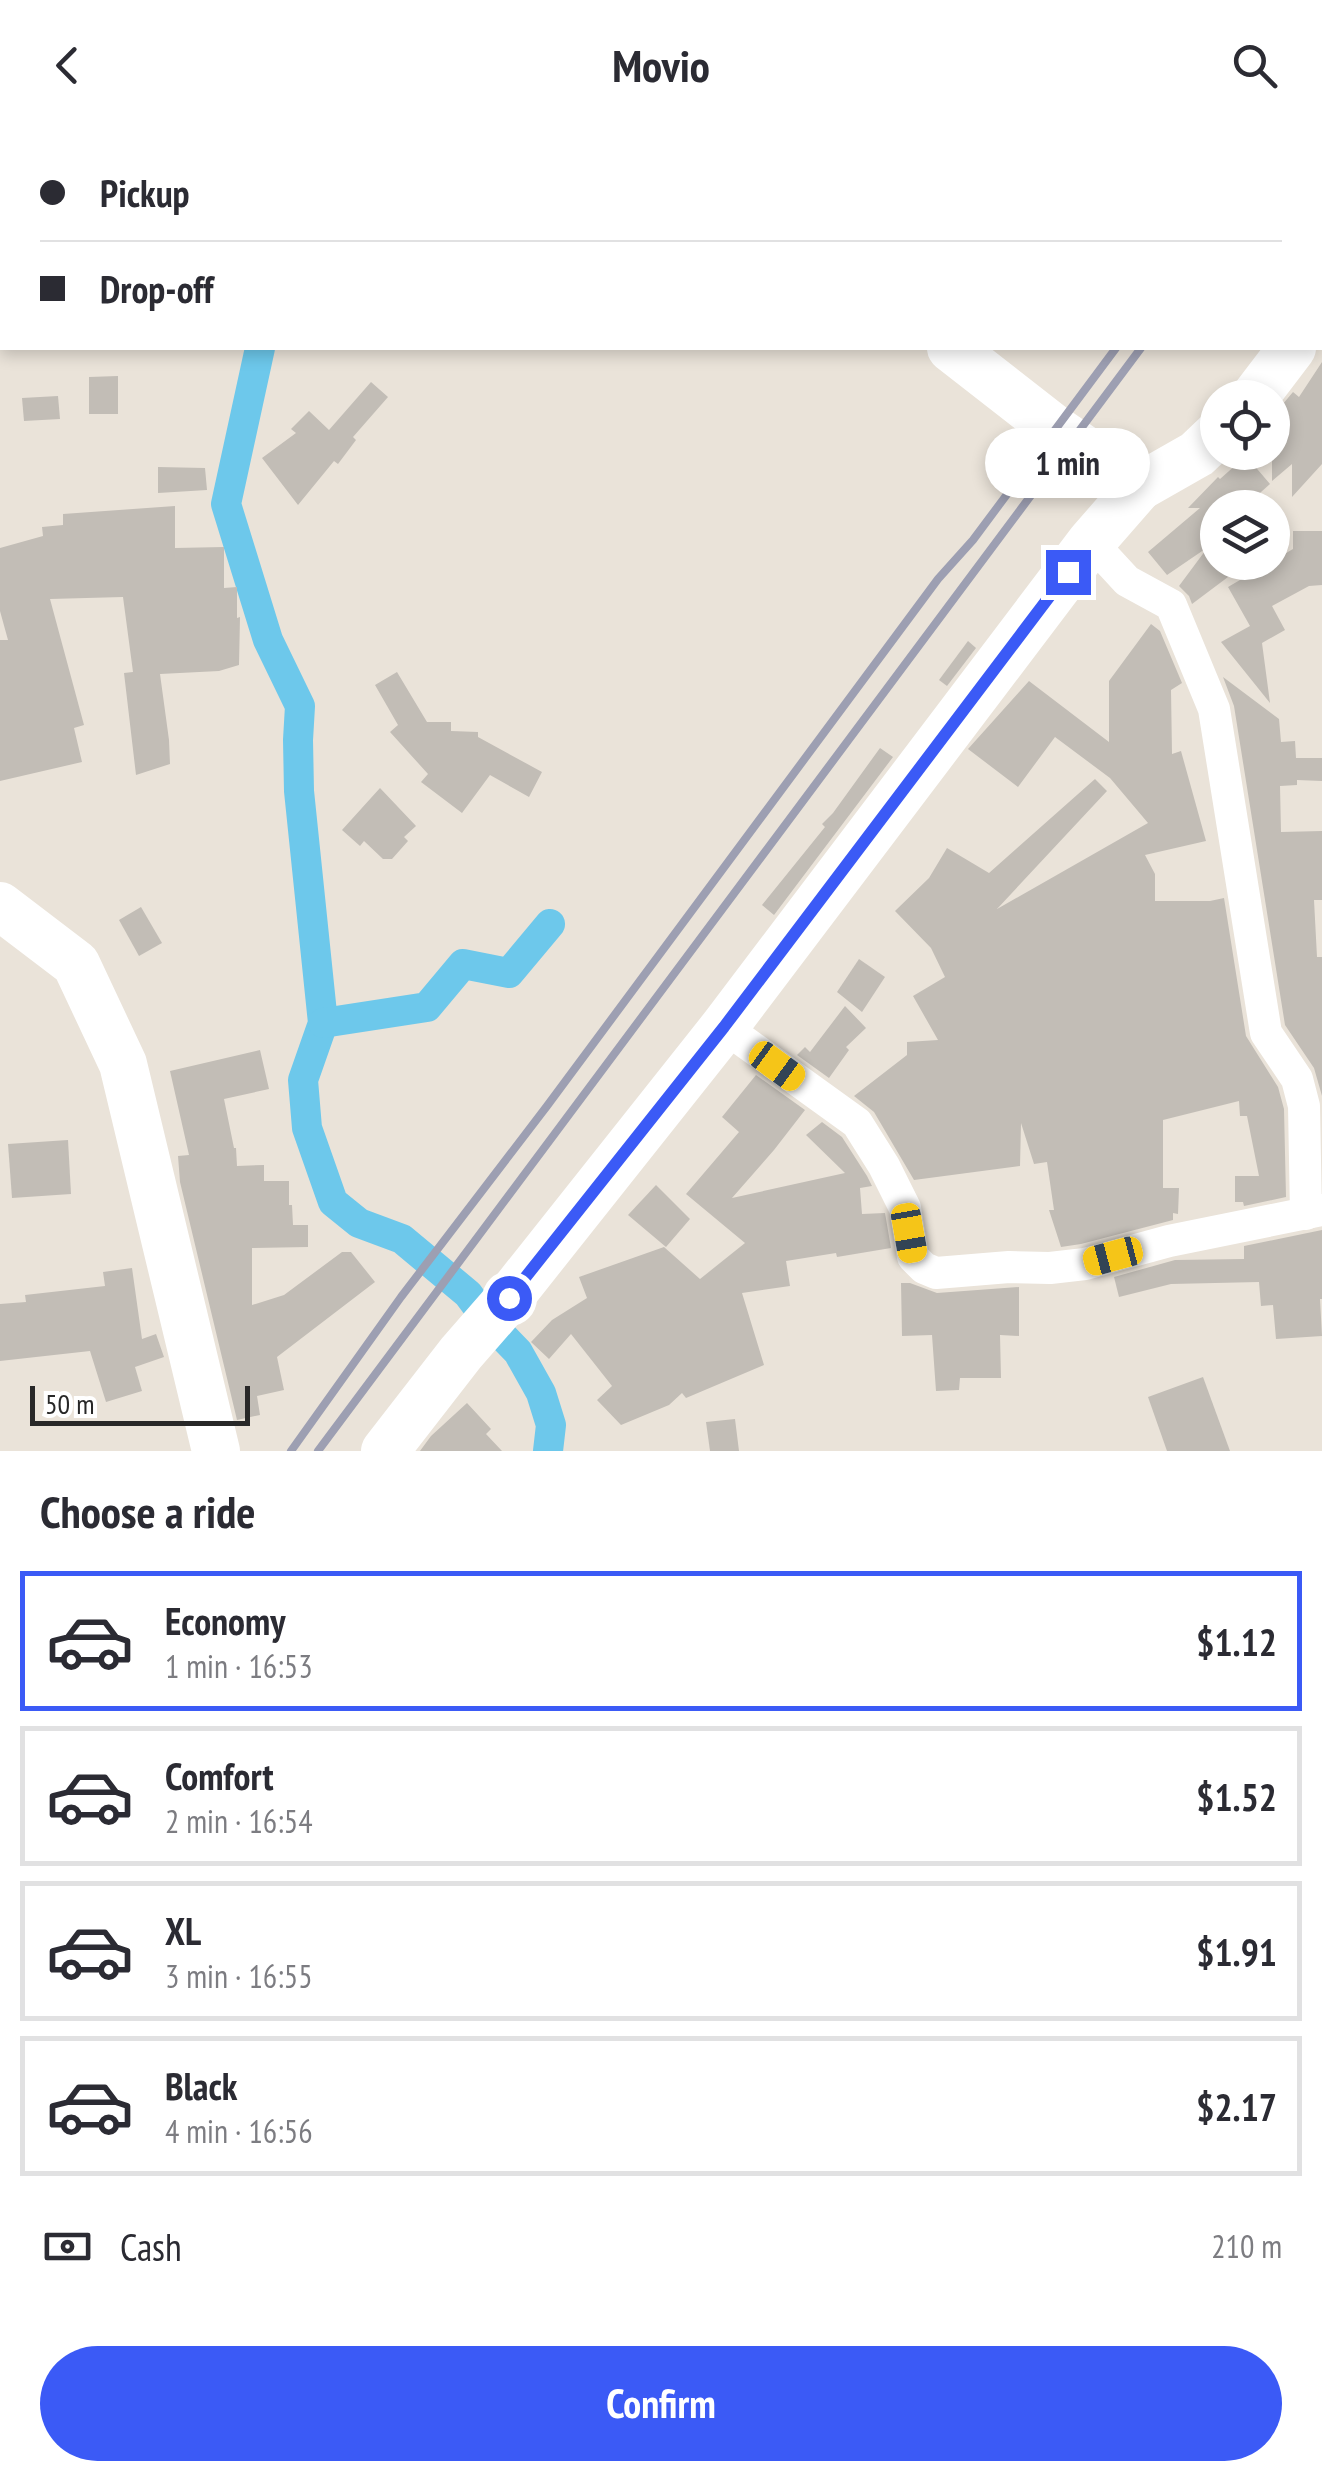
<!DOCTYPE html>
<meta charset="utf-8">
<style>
:root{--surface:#fff;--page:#f2f2f3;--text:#2b2b33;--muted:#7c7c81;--line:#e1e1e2;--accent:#3b5af6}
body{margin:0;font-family:"PT Sans Narrow",sans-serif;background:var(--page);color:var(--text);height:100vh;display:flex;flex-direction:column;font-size:38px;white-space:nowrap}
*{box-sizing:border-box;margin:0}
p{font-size:32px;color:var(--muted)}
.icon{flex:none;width:55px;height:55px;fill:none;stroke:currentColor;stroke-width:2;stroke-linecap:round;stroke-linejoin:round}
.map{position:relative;height:1321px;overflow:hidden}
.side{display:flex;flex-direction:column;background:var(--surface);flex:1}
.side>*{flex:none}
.hud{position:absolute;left:0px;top:0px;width:1322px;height:220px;box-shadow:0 5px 15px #0003;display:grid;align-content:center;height:220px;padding:0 40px;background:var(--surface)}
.buttons{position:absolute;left:1200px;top:250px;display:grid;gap:20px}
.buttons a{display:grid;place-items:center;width:90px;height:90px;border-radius:50%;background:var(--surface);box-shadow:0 5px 15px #0003;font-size:50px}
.scale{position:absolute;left:30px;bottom:25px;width:220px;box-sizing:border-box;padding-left:10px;border:5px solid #282828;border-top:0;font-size:28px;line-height:35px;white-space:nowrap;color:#282828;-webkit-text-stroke:8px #fff;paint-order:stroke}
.end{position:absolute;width:45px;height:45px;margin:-22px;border:12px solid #3b5af6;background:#fff;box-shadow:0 0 0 5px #fff}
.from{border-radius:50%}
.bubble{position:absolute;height:70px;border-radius:35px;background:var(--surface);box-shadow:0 5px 15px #0003;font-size:32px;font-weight:700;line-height:70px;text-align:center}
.car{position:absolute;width:30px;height:60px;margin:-30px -15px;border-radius:12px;box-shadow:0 0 8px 2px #0007;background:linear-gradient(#f5c518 24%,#345 0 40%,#f5c518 0 76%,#345 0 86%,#f5c518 0)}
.hud b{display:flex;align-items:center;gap:35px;height:95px;font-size:38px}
.hud b+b{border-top:2px solid var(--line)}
.hud i{width:25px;height:25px;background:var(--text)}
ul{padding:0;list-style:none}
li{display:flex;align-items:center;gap:30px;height:140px;margin:0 20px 15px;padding:0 20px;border:5px solid var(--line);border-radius:0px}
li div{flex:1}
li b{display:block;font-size:38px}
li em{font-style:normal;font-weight:700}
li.active{border-color:var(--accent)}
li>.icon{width:90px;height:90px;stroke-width:1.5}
h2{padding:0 40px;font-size:45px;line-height:120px}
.pay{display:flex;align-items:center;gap:25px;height:110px;padding:0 40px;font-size:38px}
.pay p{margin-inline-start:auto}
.cta{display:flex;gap:20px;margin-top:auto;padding:20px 40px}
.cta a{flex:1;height:115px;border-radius:60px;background:var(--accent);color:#fff;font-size:40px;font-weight:700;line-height:115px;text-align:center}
header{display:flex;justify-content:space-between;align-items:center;height:130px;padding:0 40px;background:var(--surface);font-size:45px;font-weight:700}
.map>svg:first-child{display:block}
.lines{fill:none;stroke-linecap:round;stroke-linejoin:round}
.canal{stroke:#6dc8eb;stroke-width:30}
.building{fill:#c2bdb6}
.street{stroke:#fff;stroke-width:32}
.secondary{stroke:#fff;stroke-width:48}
.rail{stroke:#9d9fb2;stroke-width:8}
.route{stroke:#3b5af6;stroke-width:12}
</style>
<header><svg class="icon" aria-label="back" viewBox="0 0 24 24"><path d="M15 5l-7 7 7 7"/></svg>Movio<svg class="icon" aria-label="search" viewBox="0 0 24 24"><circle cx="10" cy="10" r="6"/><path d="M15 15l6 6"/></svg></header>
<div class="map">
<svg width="1322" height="1321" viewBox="0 0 1322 1321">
<rect width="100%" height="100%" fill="#eae3d9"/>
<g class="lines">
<g class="canal">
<polyline points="260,218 226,374 268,510 300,576 298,610 299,661 323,893 303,950 307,998 333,1072 359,1093 402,1109 468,1164 488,1191 518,1222 541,1263 551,1295 548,1321"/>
<polyline points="323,893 427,877 463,834 509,843 550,794"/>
</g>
</g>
<g class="building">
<polygon points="1322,232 1322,334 1292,367 1292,334 1272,351 1272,287 1293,262 1299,267"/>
<polygon points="118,246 118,284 89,284 89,247"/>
<polygon points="371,252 388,267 353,307 356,310 338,334 334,331 298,375 262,328 296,303 291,299 309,281 329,300"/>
<polygon points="58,266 60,289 24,291 22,268"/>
<polygon points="1246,326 1270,354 1243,378 1218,378 1216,401 1218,432 1248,432 1192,474 1189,466 1179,456 1208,417 1167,445 1148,422 1200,378 1188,378 1218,347 1220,349"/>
<polygon points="158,337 205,338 207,360 158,363"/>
<polygon points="175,376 175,418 224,417 224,458 237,457 237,488 240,487 239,535 219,541 160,544 169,610 170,634 136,645 124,543 133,542 123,467 50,469 84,595 74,598 82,632 0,651 0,510 8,510 0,481 0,418 43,406 42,397 63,395 63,384"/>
<polygon points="1293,401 1322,401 1322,455 1309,456 1272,476 1285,500 1262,513 1270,573 1221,512 1250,496 1228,457 1293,419"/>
<polygon points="1151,494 1160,501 1182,553 1171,560 1172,624 1181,621 1206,711 1145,725 1155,744 1155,771 1210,771 1224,768 1246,906 1278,957 1284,979 1286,1067 1244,1076 1243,1072 1235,1072 1235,1046 1259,1046 1247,986 1240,986 1239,971 1163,990 1163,1058 1179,1058 1178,1084 1173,1083 1173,1090 1081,1114 1061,1117 1049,1080 1054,1080 1047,1032 1034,1034 1021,993 1020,1036 914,1050 874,982 854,966 907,925 907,912 938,910 913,866 945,847 931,818 895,781 929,748 947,718 989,743 1095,649 1107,661 997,779 1148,693 1110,648 1055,607 1018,657 968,619 1029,551 1109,612 1109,551"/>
<polygon points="968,511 976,518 947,556 939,550"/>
<polygon points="397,542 427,592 451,592 451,601 478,602 478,607 542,642 529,667 490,645 462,683 421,652 428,644 390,602 398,595 375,555"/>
<polygon points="1223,547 1279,589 1281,612 1295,611 1296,628 1322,628 1322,651 1297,650 1297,655 1280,656 1281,702 1322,701 1322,770 1314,770 1317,827 1322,827 1322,966 1314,938 1285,895 1234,576"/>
<polygon points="880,618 893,627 774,785 762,775 825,697 822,694 833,683"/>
<polygon points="380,658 416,696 404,707 408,711 392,729 383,729 364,711 360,716 342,700"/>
<polygon points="141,777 162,813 139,826 119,790"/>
<polygon points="859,829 885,847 862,882 837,862"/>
<polygon points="845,876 866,898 846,917 849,920 829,948 797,925 805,917 810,922"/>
<polygon points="260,920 269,959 224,969 234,1018 236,1018 237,1036 264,1035 264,1051 289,1051 289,1075 292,1075 293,1095 308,1095 308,1117 252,1118 252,1175 284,1165 342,1122 351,1122 375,1152 277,1227 284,1260 257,1266 260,1285 237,1290 180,1052 178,1026 189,1025 170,941"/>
<polygon points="756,945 805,980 774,1020 732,1068 845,1043 806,1005 822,992 842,1007 867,1046 872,1056 860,1058 862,1084 885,1083 891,1118 837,1127 836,1123 786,1131 790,1156 742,1163 764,1235 686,1268 682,1263 669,1275 621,1295 597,1270 612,1256 571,1204 549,1229 531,1212 552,1190 587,1168 579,1147 664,1117 700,1149 745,1113 686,1064 739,1002 722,987"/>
<polygon points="68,1010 71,1064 12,1068 8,1014"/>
<polygon points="656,1055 690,1089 666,1117 628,1085"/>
<polygon points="1322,1100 1322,1169 1320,1169 1322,1206 1276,1209 1273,1175 1261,1176 1259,1152 1171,1154 1119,1167 1114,1147 1175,1130 1244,1129 1244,1116"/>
<polygon points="132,1138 142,1209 156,1204 164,1227 135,1237 142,1261 106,1272 90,1221 0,1231 0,1174 26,1172 25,1165 105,1156 103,1142"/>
<polygon points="901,1153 910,1153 937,1163 1019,1157 1019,1206 1000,1205 1001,1248 960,1248 959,1260 936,1261 932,1205 902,1206"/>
<polygon points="1203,1247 1230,1321 1167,1321 1148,1267"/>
<polygon points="467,1273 491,1299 486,1304 502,1321 420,1321 431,1306"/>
<polygon points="735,1289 739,1321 710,1321 706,1292"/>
</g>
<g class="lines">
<g class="street">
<polyline points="1091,412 1127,451 1171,475 1214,579 1266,903 1297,949 1304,976 1306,1084"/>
<polyline points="724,897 857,993 884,1036 905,1078 913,1127 924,1138 936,1143 1009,1137 1050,1138 1085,1134 1169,1111 1322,1080"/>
</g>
<g class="secondary">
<polyline points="675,0 678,2"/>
<polyline points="260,2 280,0"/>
<polyline points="0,33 2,33"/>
<polyline points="1320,181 1322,179"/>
<polyline points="951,218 1056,300 1139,357 1197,324 1218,304"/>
<polyline points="1254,268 1292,218"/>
<polyline points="0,776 76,834 123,934 216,1321"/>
<polyline points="385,1321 461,1223 509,1168 724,897 1091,412 1139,357"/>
</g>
<g class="rail">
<polyline points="1276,2 1278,0"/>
<polyline points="1300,2 1302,0"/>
<polyline points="291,1321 401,1167 547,976 938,449 973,410 1116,218"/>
<polyline points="318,1321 1141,218"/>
</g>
</g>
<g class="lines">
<polyline class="route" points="509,1168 724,897 1068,442"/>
</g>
</svg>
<div class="buttons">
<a><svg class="icon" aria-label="locate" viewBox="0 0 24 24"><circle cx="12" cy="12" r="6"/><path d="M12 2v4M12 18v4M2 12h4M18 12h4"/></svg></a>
<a><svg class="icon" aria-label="layers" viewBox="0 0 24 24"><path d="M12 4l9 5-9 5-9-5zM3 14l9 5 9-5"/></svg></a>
</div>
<div class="scale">50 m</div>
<i class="end from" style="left:509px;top:1168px"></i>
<i class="end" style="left:1068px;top:442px"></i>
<div class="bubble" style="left:985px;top:298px;width:165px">1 min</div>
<i class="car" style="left:777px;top:936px;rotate:126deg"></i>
<i class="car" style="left:909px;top:1103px;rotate:170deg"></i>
<i class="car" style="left:1113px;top:1126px;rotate:255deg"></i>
<div class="hud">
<b><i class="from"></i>Pickup</b>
<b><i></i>Drop-off</b>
</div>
</div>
<section class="side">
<h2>Choose a ride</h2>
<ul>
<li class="active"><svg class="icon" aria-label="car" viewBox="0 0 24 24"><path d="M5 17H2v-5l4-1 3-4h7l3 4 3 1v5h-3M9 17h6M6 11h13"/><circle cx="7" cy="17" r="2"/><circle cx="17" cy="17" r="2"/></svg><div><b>Economy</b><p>1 min · 16:53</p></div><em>$1.12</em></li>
<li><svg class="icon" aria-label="car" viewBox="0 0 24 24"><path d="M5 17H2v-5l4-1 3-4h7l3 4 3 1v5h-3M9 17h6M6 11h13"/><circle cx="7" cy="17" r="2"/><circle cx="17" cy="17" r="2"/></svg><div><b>Comfort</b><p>2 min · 16:54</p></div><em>$1.52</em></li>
<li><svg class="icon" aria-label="car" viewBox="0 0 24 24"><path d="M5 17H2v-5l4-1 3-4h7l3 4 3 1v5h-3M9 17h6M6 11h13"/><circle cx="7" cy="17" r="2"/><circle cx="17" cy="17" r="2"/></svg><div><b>XL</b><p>3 min · 16:55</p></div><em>$1.91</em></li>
<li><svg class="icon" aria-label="car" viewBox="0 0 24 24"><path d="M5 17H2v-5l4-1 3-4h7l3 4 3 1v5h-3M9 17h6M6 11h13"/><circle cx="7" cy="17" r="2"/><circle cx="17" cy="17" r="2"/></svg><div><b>Black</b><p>4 min · 16:56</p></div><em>$2.17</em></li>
</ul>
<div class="pay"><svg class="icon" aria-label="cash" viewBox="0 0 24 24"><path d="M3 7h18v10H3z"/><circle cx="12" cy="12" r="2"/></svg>Cash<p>210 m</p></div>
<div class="cta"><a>Confirm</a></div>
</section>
